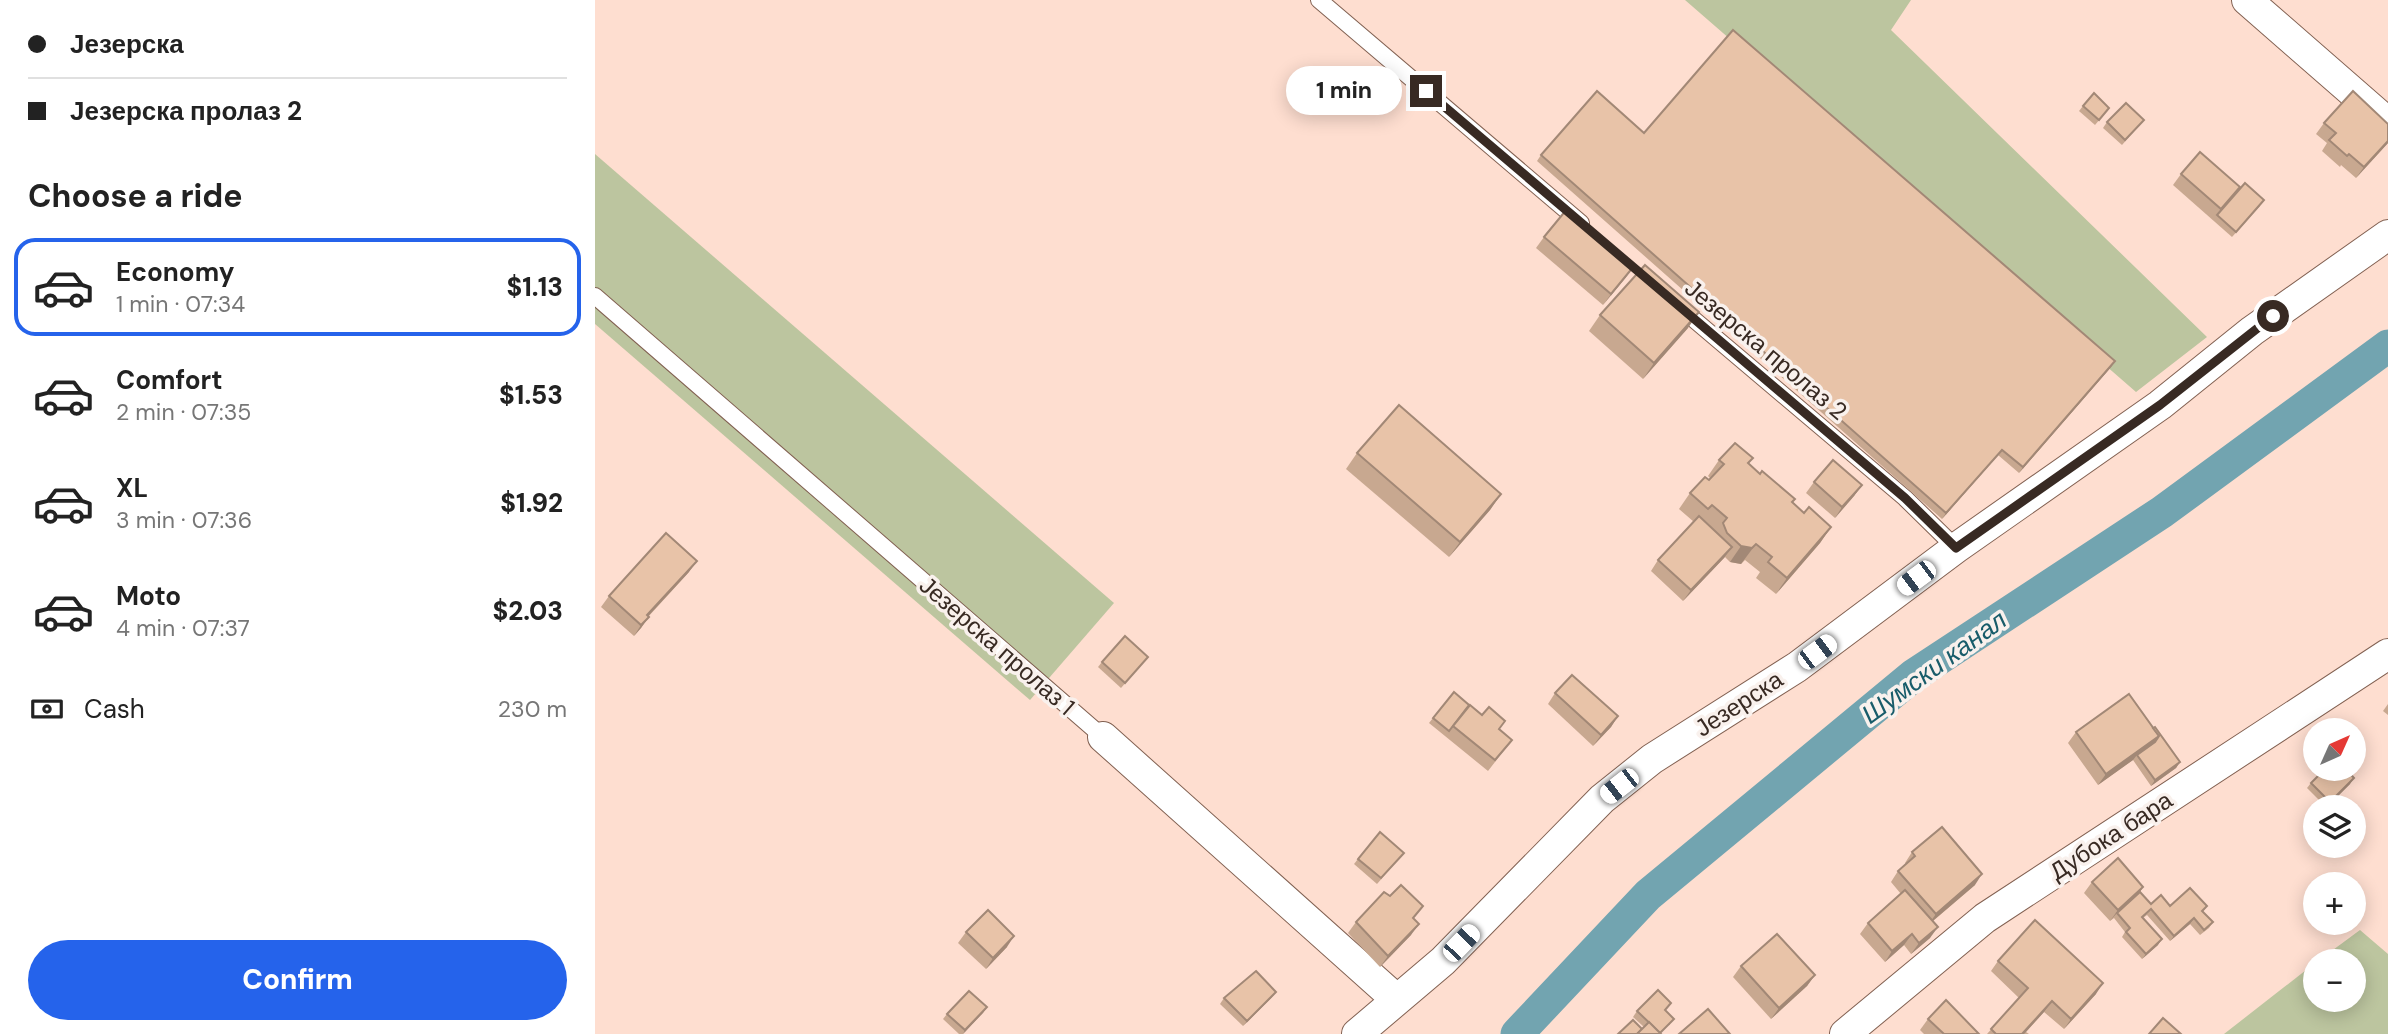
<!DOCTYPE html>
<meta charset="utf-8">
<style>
:root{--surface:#fff;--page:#f2f2f2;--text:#222;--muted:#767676;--line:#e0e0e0;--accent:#2563eb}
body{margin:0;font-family:"DM Sans",sans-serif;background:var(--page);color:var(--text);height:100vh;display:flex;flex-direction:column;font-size:26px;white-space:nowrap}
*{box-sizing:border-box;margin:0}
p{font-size:23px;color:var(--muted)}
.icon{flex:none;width:38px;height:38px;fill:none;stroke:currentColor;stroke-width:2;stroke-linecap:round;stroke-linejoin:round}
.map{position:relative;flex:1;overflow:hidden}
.sheet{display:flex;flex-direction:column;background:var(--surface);width:595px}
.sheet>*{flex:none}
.hud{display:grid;align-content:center;height:154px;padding:0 28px;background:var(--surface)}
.needle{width:46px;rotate:45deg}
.buttons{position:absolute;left:1708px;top:718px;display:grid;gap:14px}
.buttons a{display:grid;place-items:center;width:63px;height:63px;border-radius:50%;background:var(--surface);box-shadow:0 4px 18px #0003;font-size:35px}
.end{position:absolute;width:32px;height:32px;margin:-16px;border:9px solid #382a23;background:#fff;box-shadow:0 0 0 4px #fff}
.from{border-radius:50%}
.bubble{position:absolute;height:49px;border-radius:24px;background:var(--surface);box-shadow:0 4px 18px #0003;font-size:23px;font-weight:800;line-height:49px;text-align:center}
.car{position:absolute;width:21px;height:42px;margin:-21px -10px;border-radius:9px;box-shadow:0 0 5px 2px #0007;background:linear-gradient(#fff 24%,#345 0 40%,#fff 0 76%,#345 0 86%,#fff 0)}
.hud b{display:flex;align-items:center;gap:24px;height:66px;font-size:26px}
.hud b+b{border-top:2px solid var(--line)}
.hud i{width:18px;height:18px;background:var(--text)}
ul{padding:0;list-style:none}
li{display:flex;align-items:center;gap:21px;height:98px;margin:0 14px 10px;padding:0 14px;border:4px solid transparent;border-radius:21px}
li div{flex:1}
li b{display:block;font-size:26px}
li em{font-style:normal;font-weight:800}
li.active{border-color:var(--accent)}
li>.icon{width:63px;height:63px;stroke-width:1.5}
h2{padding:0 28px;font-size:32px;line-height:84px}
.pay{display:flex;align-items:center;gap:18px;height:77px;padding:0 28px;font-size:26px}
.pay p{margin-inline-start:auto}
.primary-button{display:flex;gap:14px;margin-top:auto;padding:14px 28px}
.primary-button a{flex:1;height:80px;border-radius:42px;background:var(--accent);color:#fff;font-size:28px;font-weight:800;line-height:80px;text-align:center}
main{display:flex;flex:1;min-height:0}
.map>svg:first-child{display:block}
.green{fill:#bcc59f}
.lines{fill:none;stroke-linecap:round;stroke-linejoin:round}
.canal{stroke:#72a4b0;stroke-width:33}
.service-casing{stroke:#826152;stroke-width:18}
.minor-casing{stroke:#826152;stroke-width:32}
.service{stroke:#fff;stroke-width:16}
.minor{stroke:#fff;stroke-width:30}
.wall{fill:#c8a890}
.shaded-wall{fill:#a28876}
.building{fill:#e8c3a8;stroke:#a28876;stroke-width:2}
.route{stroke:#382a23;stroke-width:9}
.labels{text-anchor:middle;stroke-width:7;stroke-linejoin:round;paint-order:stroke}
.street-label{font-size:24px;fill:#382a23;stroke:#f9f1ed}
.water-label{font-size:26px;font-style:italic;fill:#185c6a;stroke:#f9f1ed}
</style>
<main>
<section class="sheet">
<div class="hud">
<b><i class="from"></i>Језерска</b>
<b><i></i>Језерска пролаз 2</b>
</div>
<h2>Choose a ride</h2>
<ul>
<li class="active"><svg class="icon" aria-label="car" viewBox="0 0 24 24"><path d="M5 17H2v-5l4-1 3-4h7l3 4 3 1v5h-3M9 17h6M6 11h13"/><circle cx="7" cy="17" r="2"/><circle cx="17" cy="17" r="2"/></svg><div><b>Economy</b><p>1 min · 07:34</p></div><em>$1.13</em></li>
<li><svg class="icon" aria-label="car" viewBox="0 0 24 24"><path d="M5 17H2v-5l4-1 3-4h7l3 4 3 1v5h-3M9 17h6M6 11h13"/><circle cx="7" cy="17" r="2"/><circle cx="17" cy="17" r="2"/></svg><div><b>Comfort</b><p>2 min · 07:35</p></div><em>$1.53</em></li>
<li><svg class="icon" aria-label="car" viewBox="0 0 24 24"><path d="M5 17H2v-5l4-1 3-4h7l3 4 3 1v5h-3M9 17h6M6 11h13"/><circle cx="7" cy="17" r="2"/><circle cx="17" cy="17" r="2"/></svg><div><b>XL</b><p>3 min · 07:36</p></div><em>$1.92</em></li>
<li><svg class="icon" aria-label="car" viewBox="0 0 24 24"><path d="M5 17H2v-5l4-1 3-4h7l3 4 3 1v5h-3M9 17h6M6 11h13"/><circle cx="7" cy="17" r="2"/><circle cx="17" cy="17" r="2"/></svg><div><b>Moto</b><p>4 min · 07:37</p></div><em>$2.03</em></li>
</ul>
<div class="pay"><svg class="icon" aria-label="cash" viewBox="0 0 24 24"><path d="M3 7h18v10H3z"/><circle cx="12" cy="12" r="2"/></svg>Cash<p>230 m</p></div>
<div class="primary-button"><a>Confirm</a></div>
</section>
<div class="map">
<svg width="1793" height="1034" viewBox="0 0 1793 1034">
<rect width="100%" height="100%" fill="#feded0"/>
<g class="green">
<polygon points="1090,0 1316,0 1296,30 1612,337 1541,392"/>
<polygon points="0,154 519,603 435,700 0,324"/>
<polygon points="1765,930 1793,954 1793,1034 1629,1034 1720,963 1720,999 1759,999 1759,961 1723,961"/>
</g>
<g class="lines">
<polyline class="canal" points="922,1034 1053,895 1319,675 1567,512 1793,346"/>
<g class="service-casing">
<g id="service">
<polyline points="724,0 986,223"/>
<polyline points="0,296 508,737"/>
<polyline points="1083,306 1310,498 1361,548"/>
</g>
</g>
<g class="minor-casing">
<g id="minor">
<polyline points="1652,0 1793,123"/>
<polyline points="508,737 801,999"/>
<polyline points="762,1034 848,961 1007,799 1057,759 1202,667 1361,548 1565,405 1657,331 1793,235"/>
<polyline points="1250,1034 1390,918 1793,654"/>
</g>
</g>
<use href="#service" class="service"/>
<use href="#minor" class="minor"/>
</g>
<g class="wall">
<polygon points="1488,106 1510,113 1500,125 1484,111"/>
<polygon points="1549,120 1527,145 1508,128 1512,122"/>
<polygon points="1729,123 1793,143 1761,178 1746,165 1745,167 1727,151 1732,143 1721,134"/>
<polygon points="1049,133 1516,367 1424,473 1403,455 1347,519 942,161 946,155"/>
<polygon points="1586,174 1645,187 1665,206 1637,237 1578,185"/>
<polygon points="949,237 1031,277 1008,305 941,248"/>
<polygon points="1005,315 1093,328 1048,379 994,331"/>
<polygon points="762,453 906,494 895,510 854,557 751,469"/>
<polygon points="1158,458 1153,464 1165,474 1200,499 1198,502 1209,513 1236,527 1225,543 1181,594 1161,578 1165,572 1150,560 1146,564 1135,562 1130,557 1088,601 1056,571 1063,560 1099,522 1084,509 1095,493 1116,479 1113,476 1124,460"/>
<polygon points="1219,482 1267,485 1259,496 1240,518 1211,493"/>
<polygon points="94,572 53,617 46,628 39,636 6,607 14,596"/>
<polygon points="553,657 526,688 503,667 507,662"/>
<polygon points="960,693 1023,716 1016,727 998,746 953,704"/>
<polygon points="1793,704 1793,715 1788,711"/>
<polygon points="887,715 910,721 904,729 917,740 893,771 834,723 838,718"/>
<polygon points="1558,728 1585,762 1581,768 1556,786 1538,760 1503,785 1473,743 1481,732"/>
<polygon points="1716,783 1755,784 1732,807 1731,807 1712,788"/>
<polygon points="1317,852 1380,885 1338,921 1335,938 1316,954 1309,945 1290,962 1265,934 1273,923 1306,894 1296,882 1303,871 1311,864 1310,863"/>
<polygon points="809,853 782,884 759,864 763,859"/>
<polygon points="1497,882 1548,887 1545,892 1556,904 1612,906 1608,912 1618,922 1614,928 1605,935 1595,924 1575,941 1552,915 1548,918 1563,945 1547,959 1527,937 1530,932 1519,918 1515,921 1489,893"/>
<polygon points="819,919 816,935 785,967 753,933 761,922"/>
<polygon points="371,932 412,947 391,969 363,943"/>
<polygon points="1403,961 1501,994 1469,1029 1449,1012 1431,1032 1434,1034 1392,1034 1424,998 1396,971"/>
<polygon points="1146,966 1220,975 1212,986 1176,1019 1138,977"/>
<polygon points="677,997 648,1026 625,1004 629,998"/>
<polygon points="392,1007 368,1034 364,1034 348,1019 352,1014"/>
<polygon points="1042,1011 1071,1011 1075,1025 1049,1027 1038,1017"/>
<polygon points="1333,1019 1384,1034 1329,1034 1325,1030"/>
</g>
<g class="shaded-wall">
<polygon points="1793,141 1793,143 1761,178 1769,167"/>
<polygon points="1039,266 1031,277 1008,305 1016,294"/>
<polygon points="1104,312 1093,328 1048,379 1059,363"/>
<polygon points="1520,361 1516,367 1424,473 1428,467"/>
<polygon points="1407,450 1403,455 1347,519 1351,513"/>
<polygon points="1267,485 1259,496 1240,518 1247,507"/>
<polygon points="906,494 895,510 854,557 865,542"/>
<polygon points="1236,527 1225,543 1181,594 1192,578"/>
<polygon points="1161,544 1146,564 1135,562 1146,546"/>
<polygon points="1137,547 1129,558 1088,601 1096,590"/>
<polygon points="102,561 94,572 44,626 52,615"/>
<polygon points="54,617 46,628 39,636 46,625"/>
<polygon points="1023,716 1016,727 998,746 1006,735"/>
<polygon points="1564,736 1556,747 1542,755 1538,760 1503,785 1511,774"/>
<polygon points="1585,762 1581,768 1556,786 1560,780"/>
<polygon points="1759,778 1755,784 1732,807 1735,802"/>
<polygon points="1387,874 1380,885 1333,925 1341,914"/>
<polygon points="1548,887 1541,898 1522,913 1515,921 1523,910"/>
<polygon points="1599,918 1595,924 1575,941 1579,936"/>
<polygon points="824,924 816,935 785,967 793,956"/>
<polygon points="1343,927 1335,938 1316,954 1324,943"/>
<polygon points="1317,934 1309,945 1290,962 1297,951"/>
<polygon points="419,936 412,947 391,969 398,958"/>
<polygon points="1567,939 1563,945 1547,959 1551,954"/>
<polygon points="1220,975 1212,986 1176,1019 1184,1008"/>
<polygon points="1508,983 1501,994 1469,1029 1476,1019"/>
<polygon points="681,992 677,997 648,1026 652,1021"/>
<polygon points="1457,1001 1449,1012 1429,1034 1427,1034"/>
<polygon points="392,1007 388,1013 368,1034 370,1030"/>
</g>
<g class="building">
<polygon points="1138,30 1520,361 1428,467 1407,450 1351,513 946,155 1002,91 1049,133"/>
<polygon points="1758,91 1793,124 1793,141 1769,167 1754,154 1752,156 1734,140 1741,133 1729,123"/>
<polygon points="1499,93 1514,108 1504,120 1488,106"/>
<polygon points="1531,103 1549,120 1530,140 1512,122"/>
<polygon points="1605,152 1645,187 1626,209 1586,174"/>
<polygon points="1650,183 1669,200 1641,232 1622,215"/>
<polygon points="972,209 1039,266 1016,294 949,237"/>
<polygon points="1050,265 1104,312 1059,363 1005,315"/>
<polygon points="804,405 906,494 865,542 762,453"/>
<polygon points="1140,443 1158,458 1153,463 1165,474 1167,471 1200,499 1197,502 1209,513 1214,507 1236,527 1192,578 1173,562 1177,557 1161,544 1157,548 1146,546 1132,533 1128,523 1132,518 1117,505 1113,509 1095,493 1110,477 1114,480 1129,464 1124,460"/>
<polygon points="1238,460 1267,485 1247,507 1219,482"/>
<polygon points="1104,516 1137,547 1096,590 1063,560"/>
<polygon points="71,533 102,561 52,615 54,617 46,625 14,596"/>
<polygon points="530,636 553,657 530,683 507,662"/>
<polygon points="977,675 1023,716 1006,735 960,693"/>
<polygon points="859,692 874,705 854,731 838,718"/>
<polygon points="1534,694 1564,736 1511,774 1481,732"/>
<polygon points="875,705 887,715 894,707 910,721 904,729 917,740 900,760 858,726"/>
<polygon points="1560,727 1585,762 1560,780 1542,755 1560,742 1564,736 1558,728"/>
<polygon points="1731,768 1750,768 1759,778 1735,802 1716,783"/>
<polygon points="1347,827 1387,874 1341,914 1303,871 1320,856 1317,852"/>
<polygon points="785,832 809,853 786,878 763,859"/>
<polygon points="1523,858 1548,887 1523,910 1497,882"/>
<polygon points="806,885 828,906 818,918 824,924 793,956 761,922 789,892 795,896"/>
<polygon points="1595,888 1612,906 1607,911 1618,922 1609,930 1599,918 1579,936 1556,909 1547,917 1567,939 1551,954 1531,932 1535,928 1522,913 1545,892 1556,904 1566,895 1575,906"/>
<polygon points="1310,890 1343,927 1324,943 1317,934 1297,951 1273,923"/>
<polygon points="393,910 419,936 398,958 371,932"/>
<polygon points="1440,920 1508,983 1476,1019 1457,1001 1427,1034 1401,1034 1396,1029 1433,988 1403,961"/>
<polygon points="1182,934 1220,975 1184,1008 1146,966"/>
<polygon points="661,971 681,992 652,1021 629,998"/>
<polygon points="1063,990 1076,1003 1070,1010 1079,1019 1065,1033 1042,1011"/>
<polygon points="374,991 392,1007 370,1030 352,1014"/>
<polygon points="1351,1000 1384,1034 1349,1034 1333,1019"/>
<polygon points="1113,1009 1135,1034 1084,1034"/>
<polygon points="1568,1018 1586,1034 1554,1034"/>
<polygon points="1038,1020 1047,1029 1042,1034 1023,1034"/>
<polygon points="1054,1022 1066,1034 1042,1034"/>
</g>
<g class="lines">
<polyline class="route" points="831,91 1310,498 1361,548 1565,405 1678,316"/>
</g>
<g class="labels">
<g class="street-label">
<text transform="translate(1171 350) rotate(40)" y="8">Језерска пролаз 2</text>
<text transform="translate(402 646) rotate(41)" y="8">Језерска пролаз 1</text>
<text transform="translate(1144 704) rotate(-33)" y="8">Језерска</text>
<text transform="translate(1516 836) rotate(-33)" y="8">Дубока бара</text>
</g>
<g class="water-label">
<text transform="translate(1339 667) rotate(-36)" y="9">Шумски канал</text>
</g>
</g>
</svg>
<div class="buttons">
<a><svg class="needle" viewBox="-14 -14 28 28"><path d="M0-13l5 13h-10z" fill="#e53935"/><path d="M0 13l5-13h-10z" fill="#767676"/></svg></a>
<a><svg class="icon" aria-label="layers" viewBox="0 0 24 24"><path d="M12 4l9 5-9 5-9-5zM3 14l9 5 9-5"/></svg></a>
<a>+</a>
<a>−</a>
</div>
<i class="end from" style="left:1678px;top:316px"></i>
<i class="end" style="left:831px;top:91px"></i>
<div class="bubble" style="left:691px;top:66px;width:116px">1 min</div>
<i class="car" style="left:1321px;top:578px;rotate:233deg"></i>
<i class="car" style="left:1222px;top:652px;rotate:53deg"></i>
<i class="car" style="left:1024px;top:786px;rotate:232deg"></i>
<i class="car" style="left:866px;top:943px;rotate:44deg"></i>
</div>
</main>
